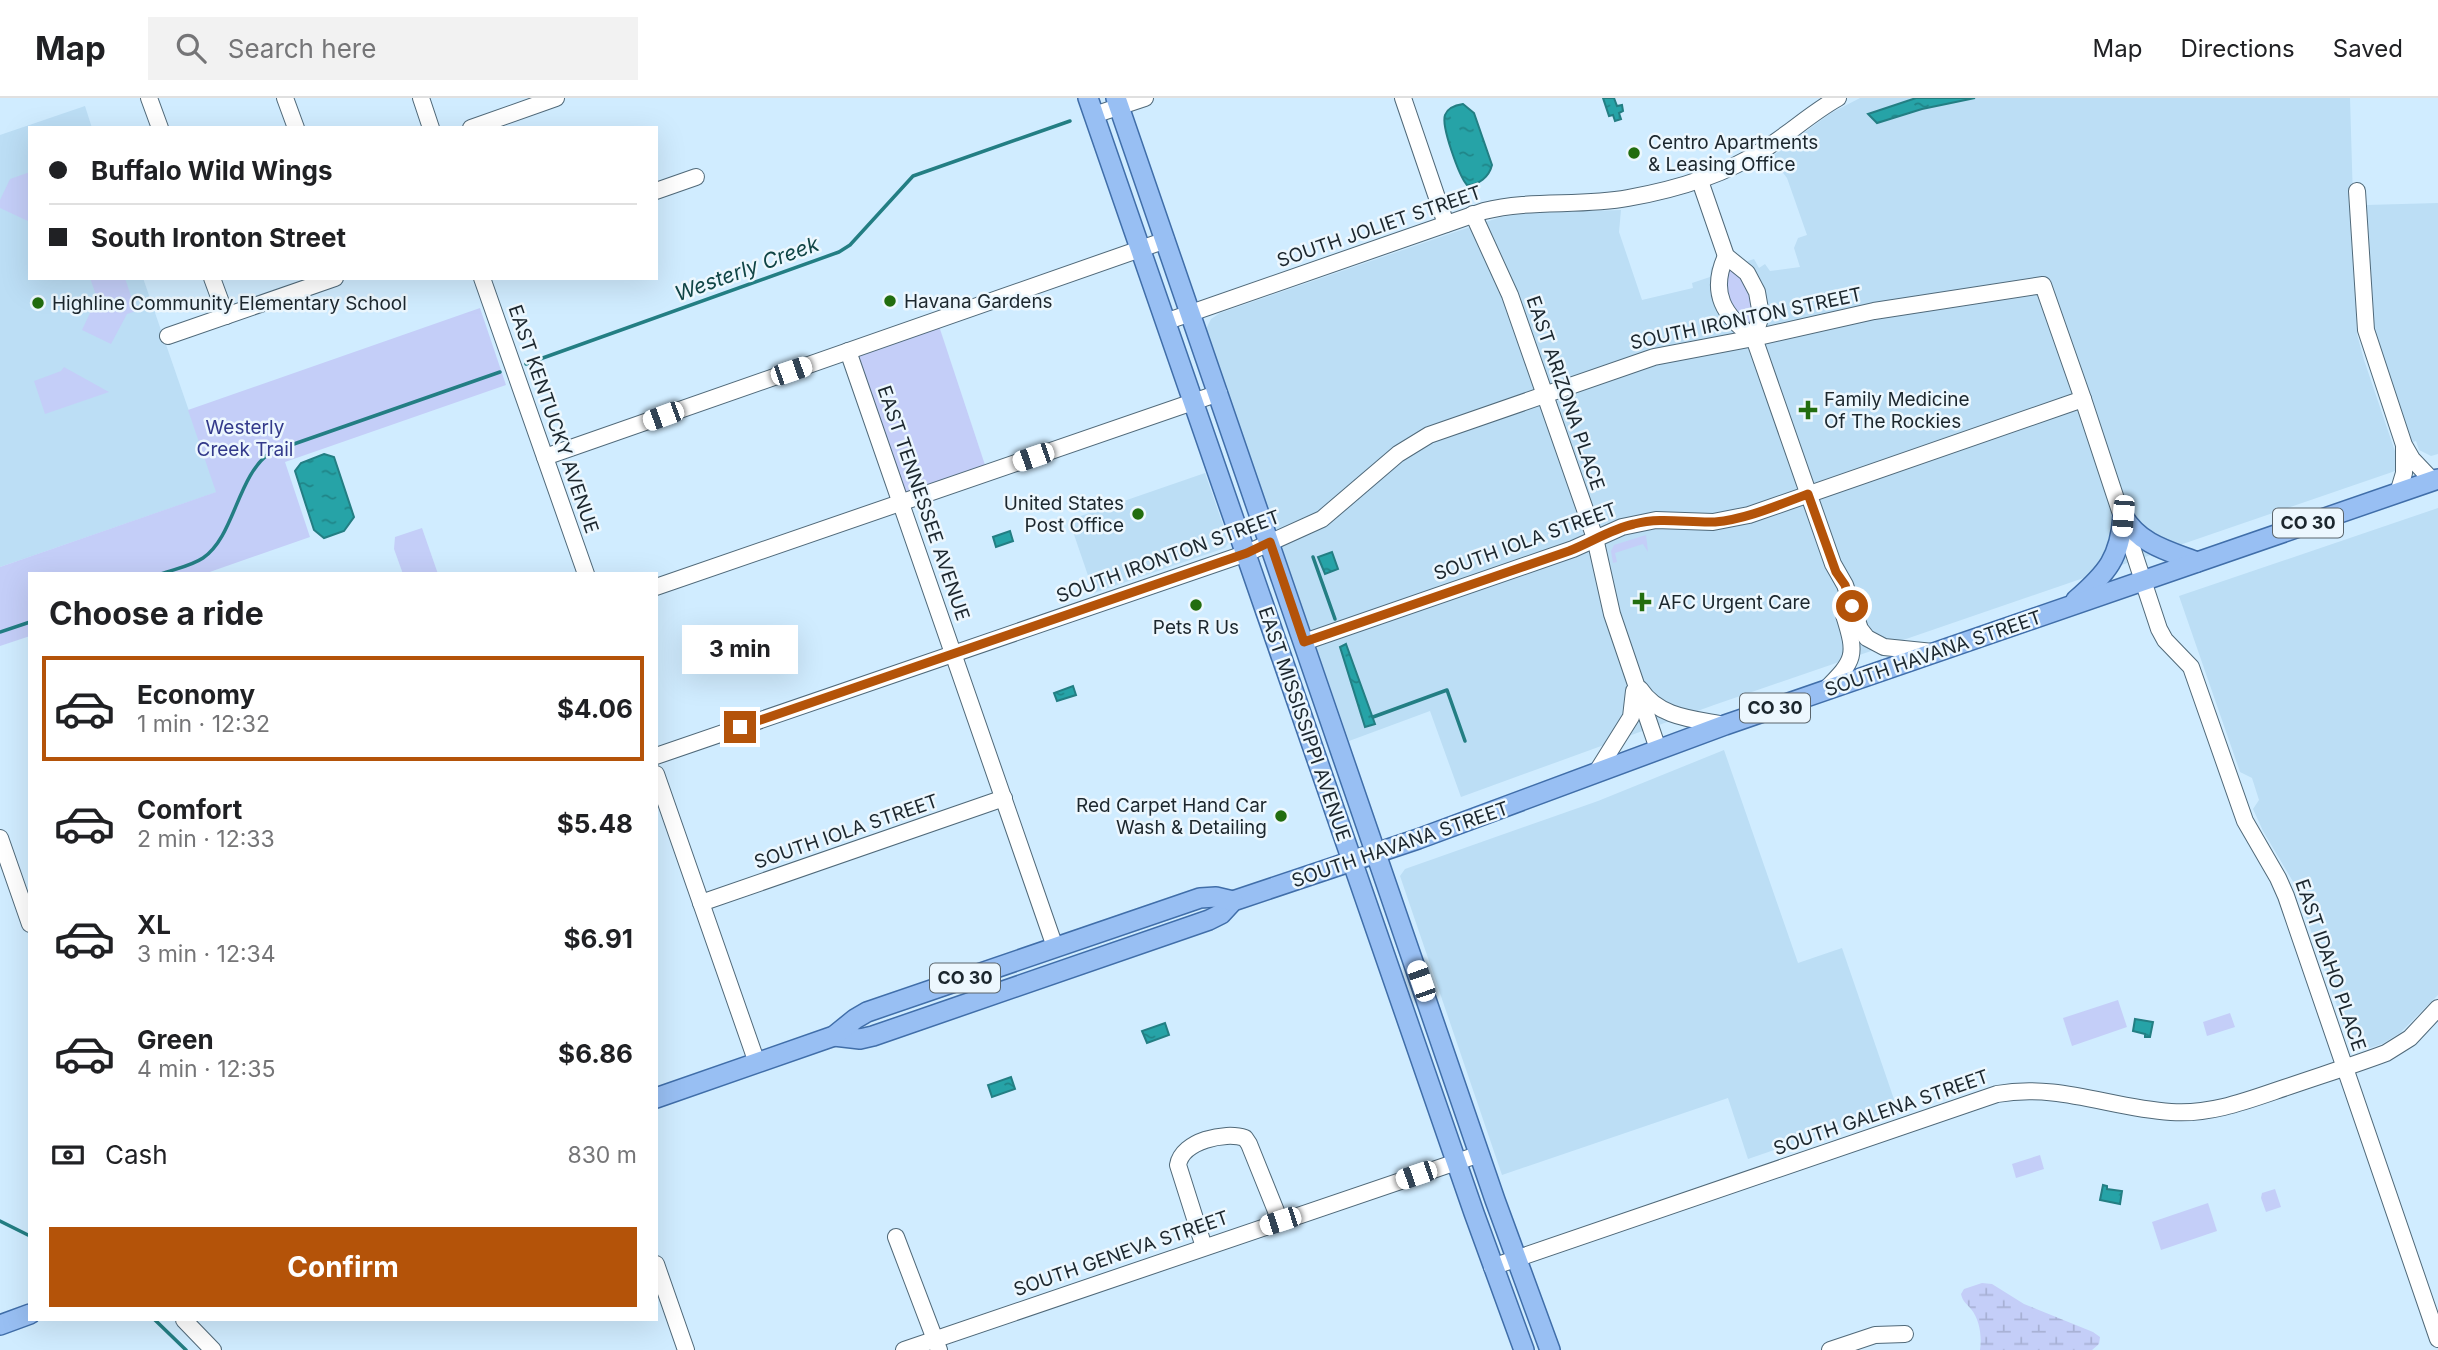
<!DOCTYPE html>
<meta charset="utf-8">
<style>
:root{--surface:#fff;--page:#f2f2f2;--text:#202124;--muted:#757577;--line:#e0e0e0;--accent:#b45309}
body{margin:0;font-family:Inter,sans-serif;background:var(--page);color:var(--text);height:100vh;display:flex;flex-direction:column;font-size:26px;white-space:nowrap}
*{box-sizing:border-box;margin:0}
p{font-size:23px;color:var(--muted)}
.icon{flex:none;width:38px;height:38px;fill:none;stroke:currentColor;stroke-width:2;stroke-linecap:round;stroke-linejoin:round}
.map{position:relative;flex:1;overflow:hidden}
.drawer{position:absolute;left:28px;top:474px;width:630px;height:749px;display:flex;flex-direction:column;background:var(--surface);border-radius:0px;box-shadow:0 7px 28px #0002}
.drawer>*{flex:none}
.hud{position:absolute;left:28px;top:28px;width:630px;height:154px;border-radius:0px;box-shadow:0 7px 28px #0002;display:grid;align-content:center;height:154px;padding:0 21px;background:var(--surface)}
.end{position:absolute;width:32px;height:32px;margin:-16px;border:9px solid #b45309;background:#fff;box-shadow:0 0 0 4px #fff}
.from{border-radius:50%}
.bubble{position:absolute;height:49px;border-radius:0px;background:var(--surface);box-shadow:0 7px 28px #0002;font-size:23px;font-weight:700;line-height:49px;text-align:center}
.car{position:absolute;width:21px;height:42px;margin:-21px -10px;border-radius:9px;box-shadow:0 0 5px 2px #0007;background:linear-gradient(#fff 24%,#345 0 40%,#fff 0 76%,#345 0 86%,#fff 0)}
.hud b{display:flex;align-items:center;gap:24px;height:66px;font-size:26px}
.hud b+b{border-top:2px solid var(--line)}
.hud i{width:18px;height:18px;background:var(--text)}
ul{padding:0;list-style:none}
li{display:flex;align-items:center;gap:21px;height:105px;margin:0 14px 10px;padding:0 7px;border:4px solid transparent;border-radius:0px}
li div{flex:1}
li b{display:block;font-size:26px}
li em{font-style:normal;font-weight:700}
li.on{border-color:var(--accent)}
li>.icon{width:63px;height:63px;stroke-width:1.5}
h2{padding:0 21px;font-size:32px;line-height:84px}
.pay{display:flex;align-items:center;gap:18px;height:77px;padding:0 21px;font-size:26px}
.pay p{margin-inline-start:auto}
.action{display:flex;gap:14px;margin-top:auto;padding:14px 21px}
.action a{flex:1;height:80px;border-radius:0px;background:var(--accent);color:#fff;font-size:28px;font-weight:700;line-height:80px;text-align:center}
header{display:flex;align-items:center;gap:42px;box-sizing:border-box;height:98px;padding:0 35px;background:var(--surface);border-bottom:2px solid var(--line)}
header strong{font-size:33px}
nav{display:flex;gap:38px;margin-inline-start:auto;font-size:24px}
.search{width:490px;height:63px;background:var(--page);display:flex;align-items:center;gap:18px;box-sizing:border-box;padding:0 24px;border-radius:0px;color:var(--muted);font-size:26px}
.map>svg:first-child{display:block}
.built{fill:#bcdef5}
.green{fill:#c4cef8}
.wetland{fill:url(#wetland-marsh)}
.water{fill:url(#water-ripples);stroke:#237e83;stroke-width:2}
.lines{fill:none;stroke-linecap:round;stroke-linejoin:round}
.stream{stroke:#237e83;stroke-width:3.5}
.minor-casing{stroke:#506979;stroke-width:18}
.major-casing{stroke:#406ea9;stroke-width:22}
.minor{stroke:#fff;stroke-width:16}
.major{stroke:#98bff3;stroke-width:19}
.route{stroke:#b45309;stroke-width:9}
.poi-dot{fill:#226d0f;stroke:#ecf7fe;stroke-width:2.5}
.labels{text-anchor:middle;stroke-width:5;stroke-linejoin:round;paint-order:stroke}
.shield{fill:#ecf7fe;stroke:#5a656c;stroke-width:2}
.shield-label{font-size:18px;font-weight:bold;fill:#1c272e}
.poi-label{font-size:19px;fill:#1c272e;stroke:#ecf7fe;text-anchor:start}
.street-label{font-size:19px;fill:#1c272e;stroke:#ecf7fe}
.park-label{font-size:19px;fill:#333a8b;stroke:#ecf7fe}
.water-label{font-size:21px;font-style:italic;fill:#104546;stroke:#ecf7fe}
</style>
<header>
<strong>Map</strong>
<div class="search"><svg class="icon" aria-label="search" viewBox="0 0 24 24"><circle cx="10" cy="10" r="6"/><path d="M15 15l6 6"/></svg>Search here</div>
<nav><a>Map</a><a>Directions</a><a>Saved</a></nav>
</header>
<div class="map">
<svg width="2438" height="1252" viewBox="0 0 2438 1252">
<defs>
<pattern id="wetland-marsh" width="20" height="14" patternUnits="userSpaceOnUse" patternTransform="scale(1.75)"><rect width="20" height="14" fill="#c4cef8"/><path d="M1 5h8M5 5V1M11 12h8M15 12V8" fill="none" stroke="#a8b1d5"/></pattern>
<pattern id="water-ripples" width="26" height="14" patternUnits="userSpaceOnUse" patternTransform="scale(1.75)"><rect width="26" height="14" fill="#26a3a7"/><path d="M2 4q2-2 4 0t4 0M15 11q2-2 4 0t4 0" fill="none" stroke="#208588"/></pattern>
</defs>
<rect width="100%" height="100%" fill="#d0ecff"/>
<g class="built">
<polygon points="1860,0 2350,0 2357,236 2364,262 2401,371 1714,607 1461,699 1430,613 1349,643 1207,239 1207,229 1211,221 1220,215 1455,134 1501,119 1528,115 1621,112 1619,134 1642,202 1693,190 1692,185 1710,179 1711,170 1718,162 1737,157 1745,164 1754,161 1759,170 1765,166 1770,173 1800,169 1794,150 1798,140 1807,137 1787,80 1771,59 1831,15"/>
<polygon points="85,8 92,30 30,30 30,180 143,180 217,394 0,469 0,37"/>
<polygon points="2438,105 2438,356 2431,358 2419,352 2416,343 2404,347 2370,215 2366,107"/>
<polygon points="1205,375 1229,444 1225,450 1094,495 1069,422"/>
<polygon points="2438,410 2438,897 2400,935 2382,946 2364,952 2351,948 2295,787 2263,733 2253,711 2259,702 2252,680 2240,674 2179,498"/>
<polygon points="1724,652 1798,865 1842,850 1897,1010 1748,1061 1728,1000 1502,1077 1400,778 1405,771 1598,703"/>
</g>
<g class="green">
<polygon points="30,74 30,124 0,110 0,102 10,81"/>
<polygon points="1735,164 1747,175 1759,227 1742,232 1718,182"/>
<polygon points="90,180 125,180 136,213 127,216 111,246 82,232 97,200"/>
<polygon points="480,210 506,287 285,364 310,439 204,476 30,476 30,538 0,548 0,469 216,394 188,312"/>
<polygon points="939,228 986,370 904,398 855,258"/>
<polygon points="64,269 109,294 45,316 34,283 61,273"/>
<polygon points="422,430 438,476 403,476 394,451 395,439"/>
<polygon points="1646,437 1648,454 1643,446 1615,455 1617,464 1613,465 1611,453 1614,447"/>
<polygon points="2118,902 2127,929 2072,948 2063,920"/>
<polygon points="2230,915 2235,929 2207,938 2203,924"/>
<polygon points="2040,1057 2044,1071 2016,1080 2012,1066"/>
<polygon points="2275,1091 2281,1109 2266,1114 2261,1100 2262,1095"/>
<polygon points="2208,1105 2217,1133 2161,1152 2152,1124"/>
</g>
<path class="wetland" d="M1982,1185L1992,1186L2024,1206L2093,1234L2100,1239L2099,1246L2092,1252H1980C1982,1239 1980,1222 1971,1211C1966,1205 1963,1204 1961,1196L1964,1191Z"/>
<g class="water">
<polygon points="1603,0 1614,0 1617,8 1622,7 1623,13 1619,15 1621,21 1615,23 1613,17 1609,18"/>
<polygon points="1916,0 1975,0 1922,11 1877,25 1868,16"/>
<path d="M1463,6L1474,15L1492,67C1489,79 1479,87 1467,87C1459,78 1441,28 1445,17C1448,9 1456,7 1463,6Z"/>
<polygon points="324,356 334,359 354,419 344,433 324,440 314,432 295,373 301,365"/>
<polygon points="1010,433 1013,443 996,449 993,439"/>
<polygon points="1332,454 1338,471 1325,476 1318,459"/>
<polygon points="1346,546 1375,626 1365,629 1340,549"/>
<polygon points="1073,588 1076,597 1057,603 1054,595"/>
<polygon points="2135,921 2153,924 2150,939 2145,939 2145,936 2133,933"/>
<polygon points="1165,925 1169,937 1147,945 1142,933"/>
<polygon points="1011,979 1015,991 992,999 988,987"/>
<polygon points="2103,1087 2107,1088 2107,1091 2122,1093 2120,1106 2100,1102"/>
</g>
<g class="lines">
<g class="stream">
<polyline points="526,266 839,154 850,147 913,78 1070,23"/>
<polyline points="1313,459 1335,521"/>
<path d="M161,476C175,471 191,468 203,460C235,438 237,377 271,354L500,274"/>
<polyline points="0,534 30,524"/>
<polyline points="1373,619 1447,592 1465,643"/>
<polyline points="0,1123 30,1138"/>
<polyline points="155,1222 186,1252"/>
</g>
<g class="minor-casing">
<g id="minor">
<polyline points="149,0 160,30"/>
<polyline points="285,0 296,30"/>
<polyline points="421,0 431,30"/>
<polyline points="1403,0 1446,126"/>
<polyline points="1094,17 1145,0"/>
<polyline points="471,30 556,0"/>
<polyline points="1699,80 1726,158 1747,175 1757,194 1761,217 1754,240"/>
<polyline points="656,93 696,79"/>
<polyline points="2357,93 2366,232 2404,347 2412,361 2433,383"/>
<polyline points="1473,116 1510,197 1595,440 1612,516 1658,651"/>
<path d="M1726,158C1709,195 1724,218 1754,240L1833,466L1845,487L1860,531L1867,540L1884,549L1933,554"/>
<polyline points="212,180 226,218"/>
<polyline points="482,180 586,476"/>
<path d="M1165,224L1484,113C1531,101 1580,109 1628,100C1673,92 1724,77 1763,52C1789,36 1811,15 1838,0"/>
<polyline points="168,238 335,180"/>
<polyline points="848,253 1055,849"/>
<polyline points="545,359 1166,142"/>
<polyline points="2398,395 2404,375 2404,350"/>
<polyline points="656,489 1219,295"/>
<polyline points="1304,544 1573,451 1622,429 1656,422 1713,424 1749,417 2083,301"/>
<path d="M1640,591C1659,620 1694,621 1725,627"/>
<path d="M1825,592C1855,562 1857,558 1844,517"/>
<polyline points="656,658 1247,455 1322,421 1398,356 1429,337 1654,259 1754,240 1874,213 2043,187 2083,301 2159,531 2165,542 2191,569 2245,723 2278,780 2286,798 2438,1241"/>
<polyline points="1596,675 1631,619 1634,593"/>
<polyline points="656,676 757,965"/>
<polyline points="0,740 30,826"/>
<polyline points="701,805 1004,700"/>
<polyline points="896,1139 939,1252"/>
<path d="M1204,1149L1178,1067C1182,1043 1225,1033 1245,1040L1249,1046L1280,1123"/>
<polyline points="656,1166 686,1252"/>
<path d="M1492,1169L1997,996C2059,985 2110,1010 2171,1014C2213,1017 2251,1001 2290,988C2322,977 2354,967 2386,955L2410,940L2438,910"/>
<polyline points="184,1222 213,1252"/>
<polyline points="904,1252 1480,1056"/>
<polyline points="1830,1252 1875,1237 1905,1236"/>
</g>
</g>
<g class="major-casing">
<g id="major">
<polyline points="1088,0 1474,1115 1524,1252"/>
<polyline points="1116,0 1495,1102 1550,1252"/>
<path d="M2123,418C2139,446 2168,453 2197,464"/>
<path d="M2076,502C2107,475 2120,460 2123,418"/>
<polyline points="834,938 860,941 873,938 1209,822 1221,816 1233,803 1418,741 1725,627 2438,381"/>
<polyline points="656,1000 834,938 855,921 867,914 1200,800 1216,799 1233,803"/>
<polyline points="0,1227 30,1216"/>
</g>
</g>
<use href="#minor" class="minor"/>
<use href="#major" class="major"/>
</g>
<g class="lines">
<path class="route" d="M740,629L1247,455L1270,444L1304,544L1569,453C1592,444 1611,431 1634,426C1661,419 1688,425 1715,424C1747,421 1778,407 1808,396L1836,474L1845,487L1852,508"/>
</g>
<g class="poi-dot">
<circle cx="1634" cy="55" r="7"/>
<circle cx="890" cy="203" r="7"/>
<circle cx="38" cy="205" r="7"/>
<path d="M1804.5 301.5h7v7h7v7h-7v7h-7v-7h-7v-7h7z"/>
<circle cx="1138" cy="416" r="7"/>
<path d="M1638.5 493.5h7v7h7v7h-7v7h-7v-7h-7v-7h7z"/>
<circle cx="1196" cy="507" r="7"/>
<circle cx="1281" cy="718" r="7"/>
</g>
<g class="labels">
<g class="shield">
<rect x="2273" y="410.5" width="70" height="29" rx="5"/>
<rect x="1740" y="595.5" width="70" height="29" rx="5"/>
<rect x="930" y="865.5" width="70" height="29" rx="5"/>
</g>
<g class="shield-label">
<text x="2308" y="431">CO 30</text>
<text x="1775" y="616">CO 30</text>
<text x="965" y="886">CO 30</text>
</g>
<g class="poi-label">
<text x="1648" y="51">Centro Apartments<tspan x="1648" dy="22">&amp; Leasing Office</tspan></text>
<text x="904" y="210">Havana Gardens</text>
<text x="52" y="212">Highline Community Elementary School</text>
<text x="1824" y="308">Family Medicine<tspan x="1824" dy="22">Of The Rockies</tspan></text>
<text x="1124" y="412" text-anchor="end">United States<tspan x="1124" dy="22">Post Office</tspan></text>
<text x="1658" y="511">AFC Urgent Care</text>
<text x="1196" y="536" text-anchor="middle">Pets R Us</text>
<text x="1267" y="714" text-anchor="end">Red Carpet Hand Car<tspan x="1267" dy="22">Wash &amp; Detailing</tspan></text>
</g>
<g class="street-label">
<text transform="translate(1379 128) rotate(-19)" y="7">SOUTH JOLIET STREET</text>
<text transform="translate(1746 220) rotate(-12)" y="7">SOUTH IRONTON STREET</text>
<text transform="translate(1566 295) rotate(71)" y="7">EAST ARIZONA PLACE</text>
<text transform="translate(554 321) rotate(71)" y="7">EAST KENTUCKY AVENUE</text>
<text transform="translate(924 405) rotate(71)" y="7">EAST TENNESSEE AVENUE</text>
<text transform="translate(1525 443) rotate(-20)" y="7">SOUTH IOLA STREET</text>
<text transform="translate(1168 458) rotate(-20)" y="7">SOUTH IRONTON STREET</text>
<text transform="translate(1933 555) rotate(-19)" y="7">SOUTH HAVANA STREET</text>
<text transform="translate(1305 626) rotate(71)" y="7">EAST MISSISSIPPI AVENUE</text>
<text transform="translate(846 733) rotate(-19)" y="7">SOUTH IOLA STREET</text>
<text transform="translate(1400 746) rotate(-19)" y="7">SOUTH HAVANA STREET</text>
<text transform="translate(2331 867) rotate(71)" y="7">EAST IDAHO PLACE</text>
<text transform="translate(1881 1014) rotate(-19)" y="7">SOUTH GALENA STREET</text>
<text transform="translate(1121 1155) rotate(-19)" y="7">SOUTH GENEVA STREET</text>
</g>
<g class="park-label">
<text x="245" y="336">Westerly<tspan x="245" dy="22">Creek Trail</tspan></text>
</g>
<g class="water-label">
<text transform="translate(747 171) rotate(-20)" y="7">Westerly Creek</text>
</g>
</g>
</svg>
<i class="end from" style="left:1852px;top:508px"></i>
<i class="end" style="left:740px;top:629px"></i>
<div class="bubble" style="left:682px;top:527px;width:116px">3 min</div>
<i class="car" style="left:791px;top:273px;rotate:71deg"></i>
<i class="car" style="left:663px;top:318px;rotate:250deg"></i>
<i class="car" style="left:1033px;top:359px;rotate:251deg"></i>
<i class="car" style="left:2123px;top:418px;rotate:184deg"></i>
<i class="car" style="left:1421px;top:883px;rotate:341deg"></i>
<i class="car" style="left:1416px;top:1077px;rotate:251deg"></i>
<i class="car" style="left:1280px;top:1123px;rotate:252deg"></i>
<div class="hud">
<b><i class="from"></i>Buffalo Wild Wings</b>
<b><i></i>South Ironton Street</b>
</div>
<section class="drawer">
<h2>Choose a ride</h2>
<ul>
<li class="on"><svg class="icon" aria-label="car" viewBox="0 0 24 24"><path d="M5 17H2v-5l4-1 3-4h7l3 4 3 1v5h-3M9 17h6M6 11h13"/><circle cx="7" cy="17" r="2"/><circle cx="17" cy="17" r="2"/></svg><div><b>Economy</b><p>1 min · 12:32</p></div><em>$4.06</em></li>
<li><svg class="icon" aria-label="car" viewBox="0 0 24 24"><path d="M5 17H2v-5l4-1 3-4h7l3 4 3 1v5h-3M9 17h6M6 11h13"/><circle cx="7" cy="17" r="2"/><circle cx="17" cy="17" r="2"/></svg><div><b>Comfort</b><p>2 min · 12:33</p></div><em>$5.48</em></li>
<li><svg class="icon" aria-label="car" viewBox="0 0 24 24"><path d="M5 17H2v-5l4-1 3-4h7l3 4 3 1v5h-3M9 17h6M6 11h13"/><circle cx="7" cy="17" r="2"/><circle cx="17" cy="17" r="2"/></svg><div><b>XL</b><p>3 min · 12:34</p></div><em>$6.91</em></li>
<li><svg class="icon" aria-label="car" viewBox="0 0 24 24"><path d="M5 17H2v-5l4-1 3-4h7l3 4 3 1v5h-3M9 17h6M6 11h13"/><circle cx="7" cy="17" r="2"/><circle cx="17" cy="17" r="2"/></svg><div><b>Green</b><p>4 min · 12:35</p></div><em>$6.86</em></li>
</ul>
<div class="pay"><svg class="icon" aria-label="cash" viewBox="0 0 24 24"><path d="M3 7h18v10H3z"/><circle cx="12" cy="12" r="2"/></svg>Cash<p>830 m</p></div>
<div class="action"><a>Confirm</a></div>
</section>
</div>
